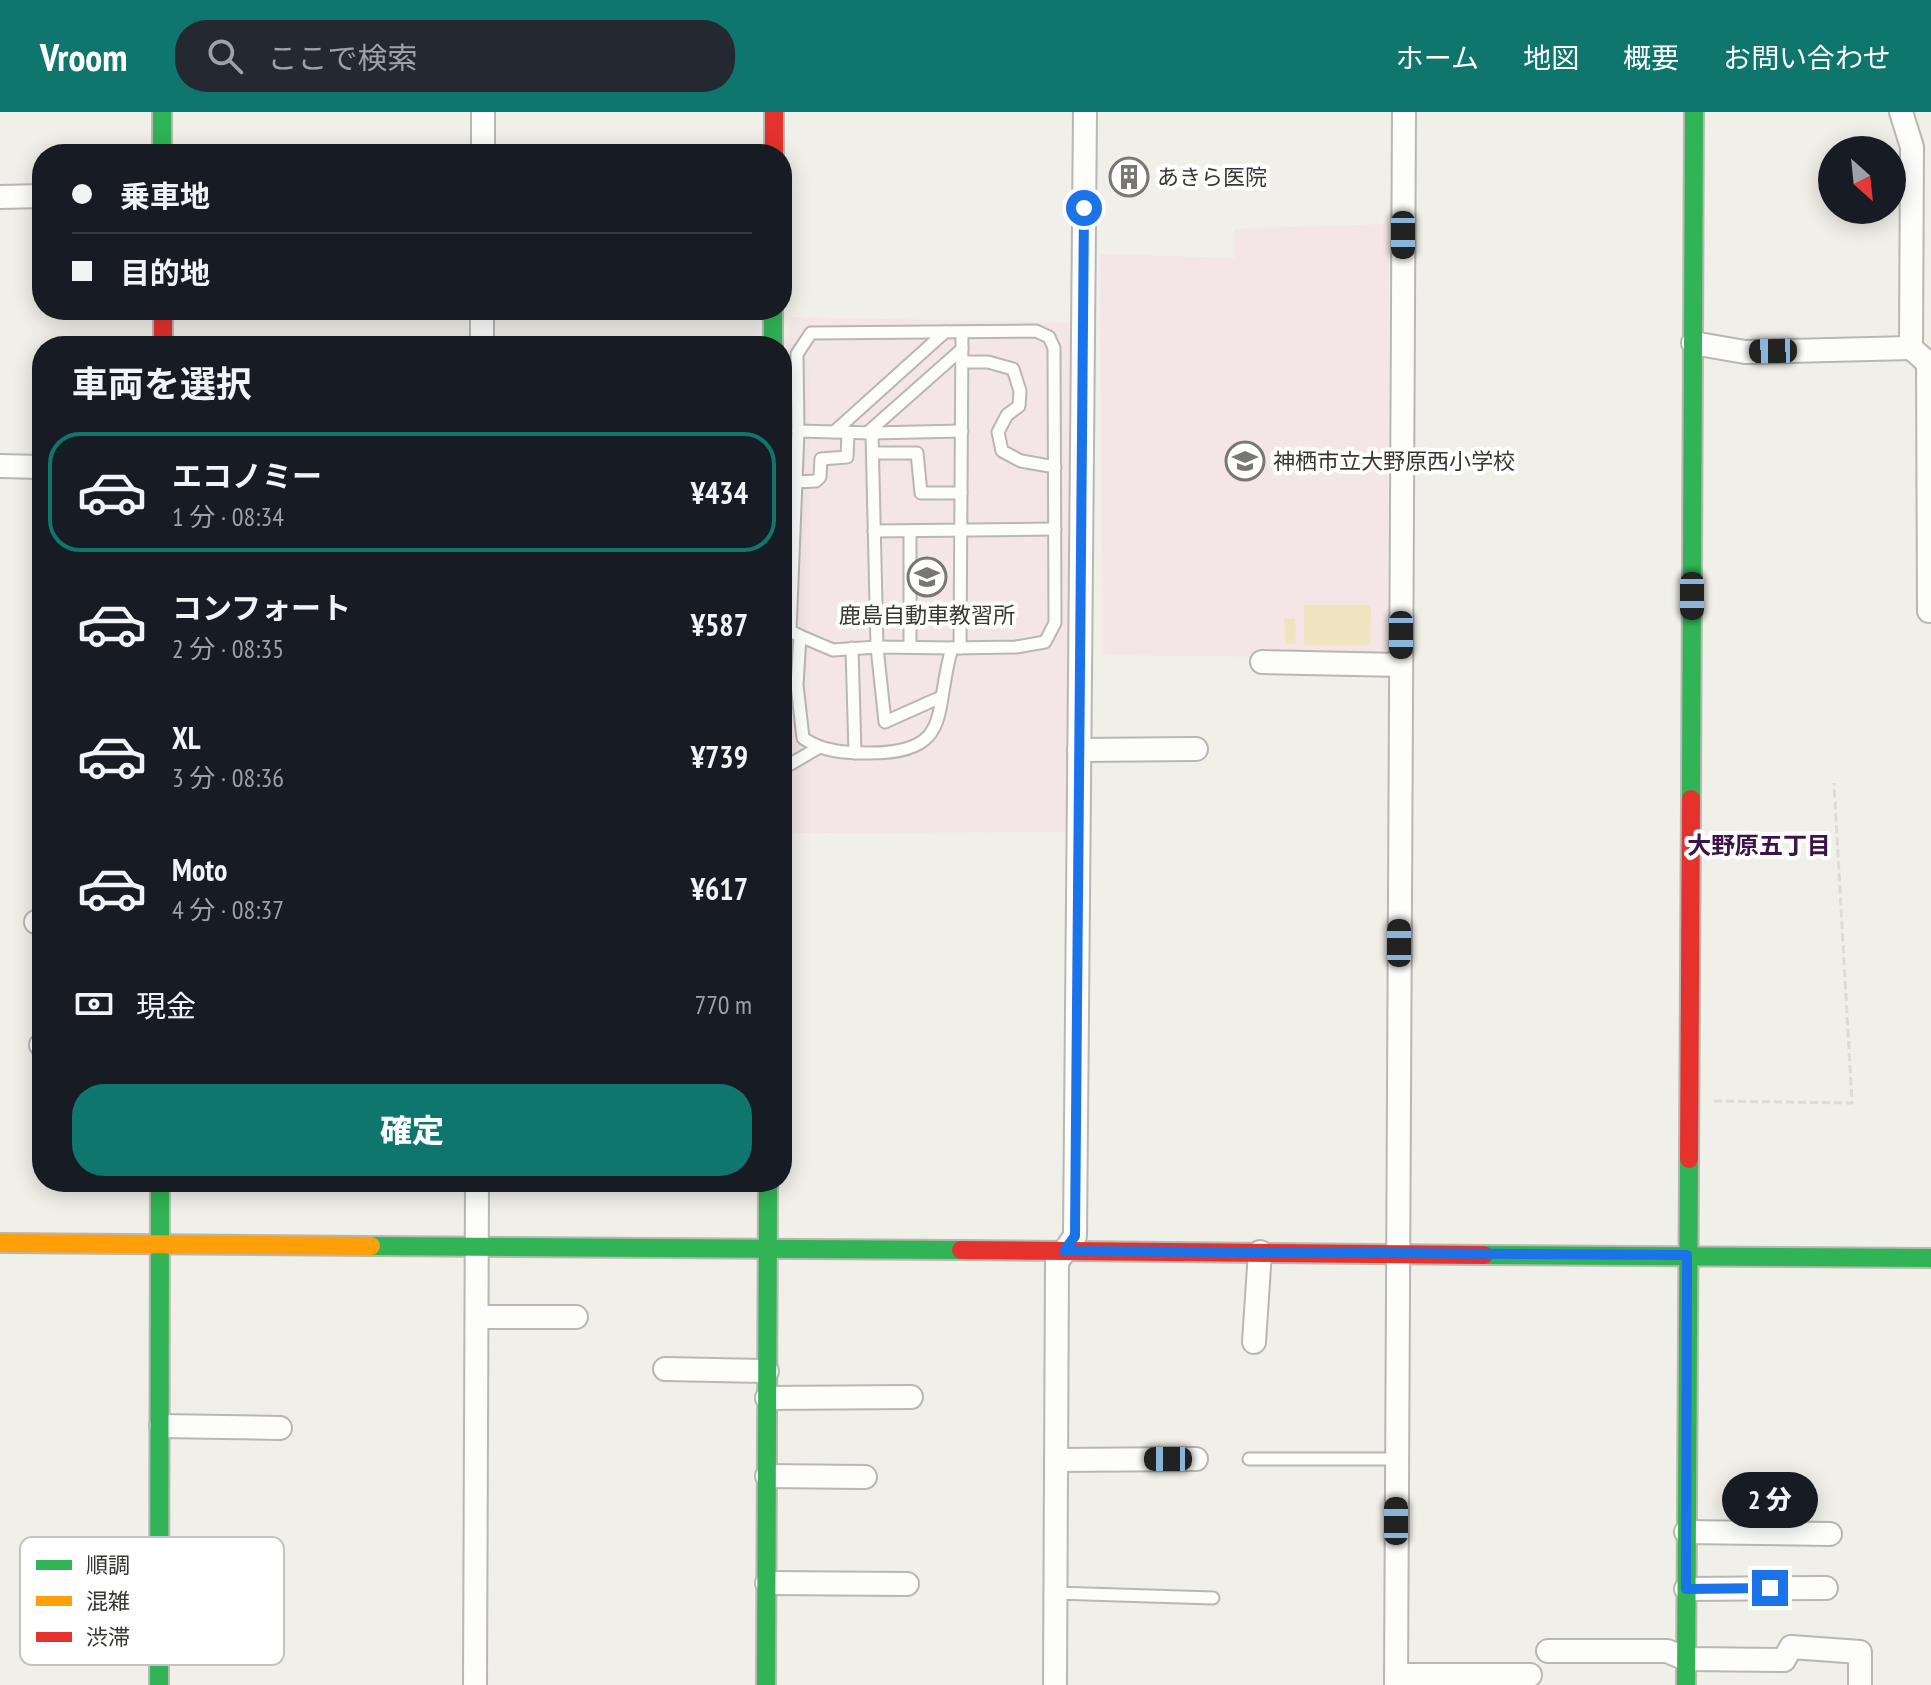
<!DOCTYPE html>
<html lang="ja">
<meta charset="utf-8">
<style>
:root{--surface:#171b24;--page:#242831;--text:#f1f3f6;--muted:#9ea1a6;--line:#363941;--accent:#0f766e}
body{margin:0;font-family:"PT Sans Narrow","Noto Sans JP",sans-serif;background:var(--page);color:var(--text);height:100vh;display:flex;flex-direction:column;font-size:30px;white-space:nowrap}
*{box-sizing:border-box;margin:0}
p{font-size:26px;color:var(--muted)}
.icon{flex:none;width:44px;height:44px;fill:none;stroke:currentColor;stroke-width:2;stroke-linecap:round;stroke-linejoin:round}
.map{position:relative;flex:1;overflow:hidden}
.side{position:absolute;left:32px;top:224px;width:760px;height:856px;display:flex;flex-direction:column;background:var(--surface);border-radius:32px;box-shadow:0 4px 20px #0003}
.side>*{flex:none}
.hud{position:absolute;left:32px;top:32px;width:760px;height:176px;border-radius:32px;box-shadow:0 4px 20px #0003;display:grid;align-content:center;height:176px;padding:0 40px;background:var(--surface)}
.needle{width:52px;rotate:153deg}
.buttons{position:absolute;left:1818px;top:24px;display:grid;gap:16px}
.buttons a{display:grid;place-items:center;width:88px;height:88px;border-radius:50%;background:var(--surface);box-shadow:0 4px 20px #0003;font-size:40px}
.end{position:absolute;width:36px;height:36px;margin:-18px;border:10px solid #1a73e8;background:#fff;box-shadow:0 0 0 4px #fff}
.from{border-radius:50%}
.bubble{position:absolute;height:56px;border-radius:28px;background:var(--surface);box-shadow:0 4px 20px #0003;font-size:26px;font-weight:800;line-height:56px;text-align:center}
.car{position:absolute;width:24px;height:48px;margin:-24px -12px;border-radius:10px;box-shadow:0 0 6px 2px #0007;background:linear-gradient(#222 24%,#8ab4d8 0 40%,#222 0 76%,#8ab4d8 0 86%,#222 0)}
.hud b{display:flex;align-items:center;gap:28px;height:76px;font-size:30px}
.hud b+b{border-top:2px solid var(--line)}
.hud i{width:20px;height:20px;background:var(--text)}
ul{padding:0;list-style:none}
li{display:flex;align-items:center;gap:24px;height:120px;margin:0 16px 12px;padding:0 24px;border:4px solid transparent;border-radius:32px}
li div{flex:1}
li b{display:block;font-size:30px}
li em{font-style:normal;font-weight:800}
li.selected{border-color:var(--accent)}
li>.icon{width:72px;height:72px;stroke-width:1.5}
h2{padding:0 40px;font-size:36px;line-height:96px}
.pay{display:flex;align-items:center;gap:20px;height:88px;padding:0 40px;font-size:30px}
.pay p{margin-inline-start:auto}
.action{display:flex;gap:16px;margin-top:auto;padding:16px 40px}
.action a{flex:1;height:92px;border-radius:32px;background:var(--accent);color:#fff;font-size:32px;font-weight:800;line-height:92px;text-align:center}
header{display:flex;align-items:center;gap:48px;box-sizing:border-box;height:112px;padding:0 40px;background:var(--accent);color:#fff}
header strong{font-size:38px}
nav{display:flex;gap:44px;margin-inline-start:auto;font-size:28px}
.search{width:560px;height:72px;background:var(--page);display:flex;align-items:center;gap:20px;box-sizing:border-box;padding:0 28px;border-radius:32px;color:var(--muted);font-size:30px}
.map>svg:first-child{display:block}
.education{fill:#f4e6e6}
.pitch{fill:#f0e3c0}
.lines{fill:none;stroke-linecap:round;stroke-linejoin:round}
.lane-casing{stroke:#b8b7b2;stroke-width:15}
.street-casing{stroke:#b8b7b2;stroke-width:26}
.fast-casing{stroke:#b8b7b2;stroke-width:22}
.slow-casing{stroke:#b8b7b2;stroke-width:22}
.jam-casing{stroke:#b8b7b2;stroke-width:22}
.path{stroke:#dbdbd9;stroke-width:3;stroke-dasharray:8 4;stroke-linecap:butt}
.lane{stroke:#fdfdfc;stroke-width:11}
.street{stroke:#fdfdfc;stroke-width:22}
.fast{stroke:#30b455;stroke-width:18}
.slow{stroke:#ff9f0a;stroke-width:18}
.jam{stroke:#e5322d;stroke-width:18}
.route{stroke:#1a73e8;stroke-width:10}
.labels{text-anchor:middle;stroke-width:8;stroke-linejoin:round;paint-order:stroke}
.poi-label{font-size:22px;fill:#373632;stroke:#fff;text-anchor:start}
.neighbourhood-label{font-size:24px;font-weight:bold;fill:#3d1449;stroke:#fff}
.key{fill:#fff;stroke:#c3c3c2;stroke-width:2}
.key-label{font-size:22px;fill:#373632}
</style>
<header>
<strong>Vroom</strong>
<div class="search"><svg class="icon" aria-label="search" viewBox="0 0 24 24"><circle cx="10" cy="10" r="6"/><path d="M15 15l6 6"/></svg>ここで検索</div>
<nav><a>ホーム</a><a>地図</a><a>概要</a><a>お問い合わせ</a></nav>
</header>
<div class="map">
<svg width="1931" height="1573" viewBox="0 0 1931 1573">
<rect width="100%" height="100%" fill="#f0efe8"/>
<g class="education">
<polygon points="1389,112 1388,546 1102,543 1100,142 1234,146 1234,117"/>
<polygon points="790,205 1071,211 1067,720 782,721"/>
</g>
<g class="pitch">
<polygon points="1304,493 1371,493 1370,533 1304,533"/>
<polygon points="1284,507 1295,507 1296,532 1285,532"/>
</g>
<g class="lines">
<g class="lane-casing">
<g id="lane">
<path d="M1036,219L1049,225L1054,236L1055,511L1045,530L1016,535L952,536C933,599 955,641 869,641C846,641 823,640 803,626L797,573L800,524L833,538L877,535L872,321L798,319L797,242L811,221Z"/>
<polyline points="962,250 988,250 1013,257 1020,279 1019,294 1007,303 998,320 1002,339 1021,349 1055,355"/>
<polyline points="798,319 790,519 800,524"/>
<polyline points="834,320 945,220"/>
<polyline points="867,321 962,237"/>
<polyline points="872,321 962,319"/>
<polyline points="873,341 917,341 921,381 961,381"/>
<polyline points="796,370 816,369 820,365 821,347 847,345 848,320"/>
<polyline points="874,419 1055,417"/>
<polyline points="910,419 910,535"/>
<polyline points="852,536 855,641"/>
<polyline points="960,536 962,220"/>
<polyline points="941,585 885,610 877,535 952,536"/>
<polyline points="782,657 818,636"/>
<polyline points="1249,1347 1396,1347"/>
<polyline points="1055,1481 1213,1486"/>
</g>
</g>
<g class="street-casing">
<g id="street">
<polyline points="1901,0 1912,35 1911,236 1928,251 1929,499"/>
<polyline points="483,42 483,0"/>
<polyline points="0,85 42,84"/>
<polyline points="1693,231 1745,240 1911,236"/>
<polyline points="482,234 482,198"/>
<polyline points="0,354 42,355"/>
<polyline points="1262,550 1401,553"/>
<polyline points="1079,638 1196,637"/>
<polyline points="36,810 42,810"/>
<polyline points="41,933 42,933"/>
<polyline points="477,1205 576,1205"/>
<polyline points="1254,1230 1260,1140"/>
<polyline points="665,1257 767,1259"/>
<polyline points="767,1286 911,1285"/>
<polyline points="161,1314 280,1316"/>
<polyline points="1056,1348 1196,1347"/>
<polyline points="767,1364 865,1365"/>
<polyline points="1686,1420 1830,1422"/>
<polyline points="767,1471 907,1472"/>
<polyline points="1686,1477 1826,1476"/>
<polyline points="1548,1539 1667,1539 1686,1547 1784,1548 1791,1535 1860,1540 1860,1573"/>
<polyline points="1396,1563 1530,1563"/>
<polyline points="475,1573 477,1070"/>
<polyline points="1055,1573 1057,1150 1075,1124 1085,0"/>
<polyline points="1396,1573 1404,0"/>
</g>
</g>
<g class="fast-casing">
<g id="fast">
<polyline points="162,0 162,42"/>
<polyline points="773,198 773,234"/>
<polyline points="1691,687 1694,0"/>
<polyline points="371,1134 961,1138"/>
<polyline points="1484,1143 1931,1146"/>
<polyline points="159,1573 160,1070"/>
<polyline points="766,1573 768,1070"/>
<polyline points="1686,1573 1689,1047"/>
</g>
</g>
<g class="slow-casing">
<polyline id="slow" points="0,1131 371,1134"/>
</g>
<g class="jam-casing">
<g id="jam">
<polyline points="774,0 774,42"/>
<polyline points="163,198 163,234"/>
<polyline points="1689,1047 1691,687"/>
<polyline points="961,1138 1484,1143"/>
</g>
</g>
<polyline class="path" points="1714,989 1852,991 1834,671"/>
<use href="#lane" class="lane"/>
<use href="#street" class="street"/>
<use href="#fast" class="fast"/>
<use href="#slow" class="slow"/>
<use href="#jam" class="jam"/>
</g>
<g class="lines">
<polyline class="route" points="1084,96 1075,1124 1064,1139 1687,1143 1686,1477 1770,1476"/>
</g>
<defs>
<g id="building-ring" transform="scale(2)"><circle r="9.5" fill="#fff" stroke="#787772" stroke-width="1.5"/><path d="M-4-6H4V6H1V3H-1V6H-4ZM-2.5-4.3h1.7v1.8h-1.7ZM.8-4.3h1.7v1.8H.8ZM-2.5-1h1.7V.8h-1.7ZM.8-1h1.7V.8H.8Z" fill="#787772"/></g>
<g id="school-ring" transform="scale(2)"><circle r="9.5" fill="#fff" stroke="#787772" stroke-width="1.5"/><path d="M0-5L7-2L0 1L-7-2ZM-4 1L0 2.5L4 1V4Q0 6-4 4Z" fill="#787772"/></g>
</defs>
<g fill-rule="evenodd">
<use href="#building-ring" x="1129" y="65"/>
<use href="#school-ring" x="1245" y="349"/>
<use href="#school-ring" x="927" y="465"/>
</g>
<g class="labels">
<g class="poi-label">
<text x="1157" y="73">あきら医院</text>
<text x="1273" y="357">神栖市立大野原西小学校</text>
<text x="927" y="511" text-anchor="middle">鹿島自動車教習所</text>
</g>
<g class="neighbourhood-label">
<text x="1759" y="742">大野原五丁目</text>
</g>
</g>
<rect x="20" y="1425" width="264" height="128" rx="12" class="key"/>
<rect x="36" y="1448" width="36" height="10" fill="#30b455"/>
<rect x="36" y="1484" width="36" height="10" fill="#ff9f0a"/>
<rect x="36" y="1520" width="36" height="10" fill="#e5322d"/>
<g class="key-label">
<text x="86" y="1461">順調</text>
<text x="86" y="1497">混雑</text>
<text x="86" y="1533">渋滞</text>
</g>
</svg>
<div class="buttons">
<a><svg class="needle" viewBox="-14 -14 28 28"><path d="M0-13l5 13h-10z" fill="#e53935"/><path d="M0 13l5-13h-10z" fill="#9ea1a6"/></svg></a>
</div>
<i class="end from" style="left:1084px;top:96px"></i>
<i class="end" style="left:1770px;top:1476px"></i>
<div class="bubble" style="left:1722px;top:1360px;width:96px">2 分</div>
<i class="car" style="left:1403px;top:123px;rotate:180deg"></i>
<i class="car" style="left:1773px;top:239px;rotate:269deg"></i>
<i class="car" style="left:1692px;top:484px;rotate:180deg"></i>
<i class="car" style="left:1401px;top:523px;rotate:180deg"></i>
<i class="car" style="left:1399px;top:831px;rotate:0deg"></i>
<i class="car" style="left:1168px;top:1347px;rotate:270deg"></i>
<i class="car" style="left:1396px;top:1409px;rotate:0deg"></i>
<div class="hud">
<b><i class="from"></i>乗車地</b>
<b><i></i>目的地</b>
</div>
<section class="side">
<h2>車両を選択</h2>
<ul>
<li class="selected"><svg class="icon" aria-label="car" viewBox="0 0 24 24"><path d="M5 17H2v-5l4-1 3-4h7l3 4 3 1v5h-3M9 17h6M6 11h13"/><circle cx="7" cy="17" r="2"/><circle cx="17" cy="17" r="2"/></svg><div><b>エコノミー</b><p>1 分 · 08:34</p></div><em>¥434</em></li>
<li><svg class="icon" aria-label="car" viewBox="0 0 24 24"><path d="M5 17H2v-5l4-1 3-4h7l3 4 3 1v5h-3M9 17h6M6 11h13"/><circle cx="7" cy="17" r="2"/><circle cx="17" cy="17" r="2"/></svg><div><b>コンフォート</b><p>2 分 · 08:35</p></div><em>¥587</em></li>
<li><svg class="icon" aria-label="car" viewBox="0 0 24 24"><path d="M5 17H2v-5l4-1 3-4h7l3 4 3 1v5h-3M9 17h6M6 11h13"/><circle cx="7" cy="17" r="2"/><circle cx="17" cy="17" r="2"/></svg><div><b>XL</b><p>3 分 · 08:36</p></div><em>¥739</em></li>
<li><svg class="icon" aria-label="car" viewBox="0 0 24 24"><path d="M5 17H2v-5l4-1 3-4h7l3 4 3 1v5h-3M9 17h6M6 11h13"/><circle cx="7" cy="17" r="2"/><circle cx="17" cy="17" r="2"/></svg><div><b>Moto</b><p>4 分 · 08:37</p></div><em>¥617</em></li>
</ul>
<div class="pay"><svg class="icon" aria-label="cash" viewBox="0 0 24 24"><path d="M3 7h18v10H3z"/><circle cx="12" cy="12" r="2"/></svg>現金<p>770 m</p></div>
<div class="action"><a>確定</a></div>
</section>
</div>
